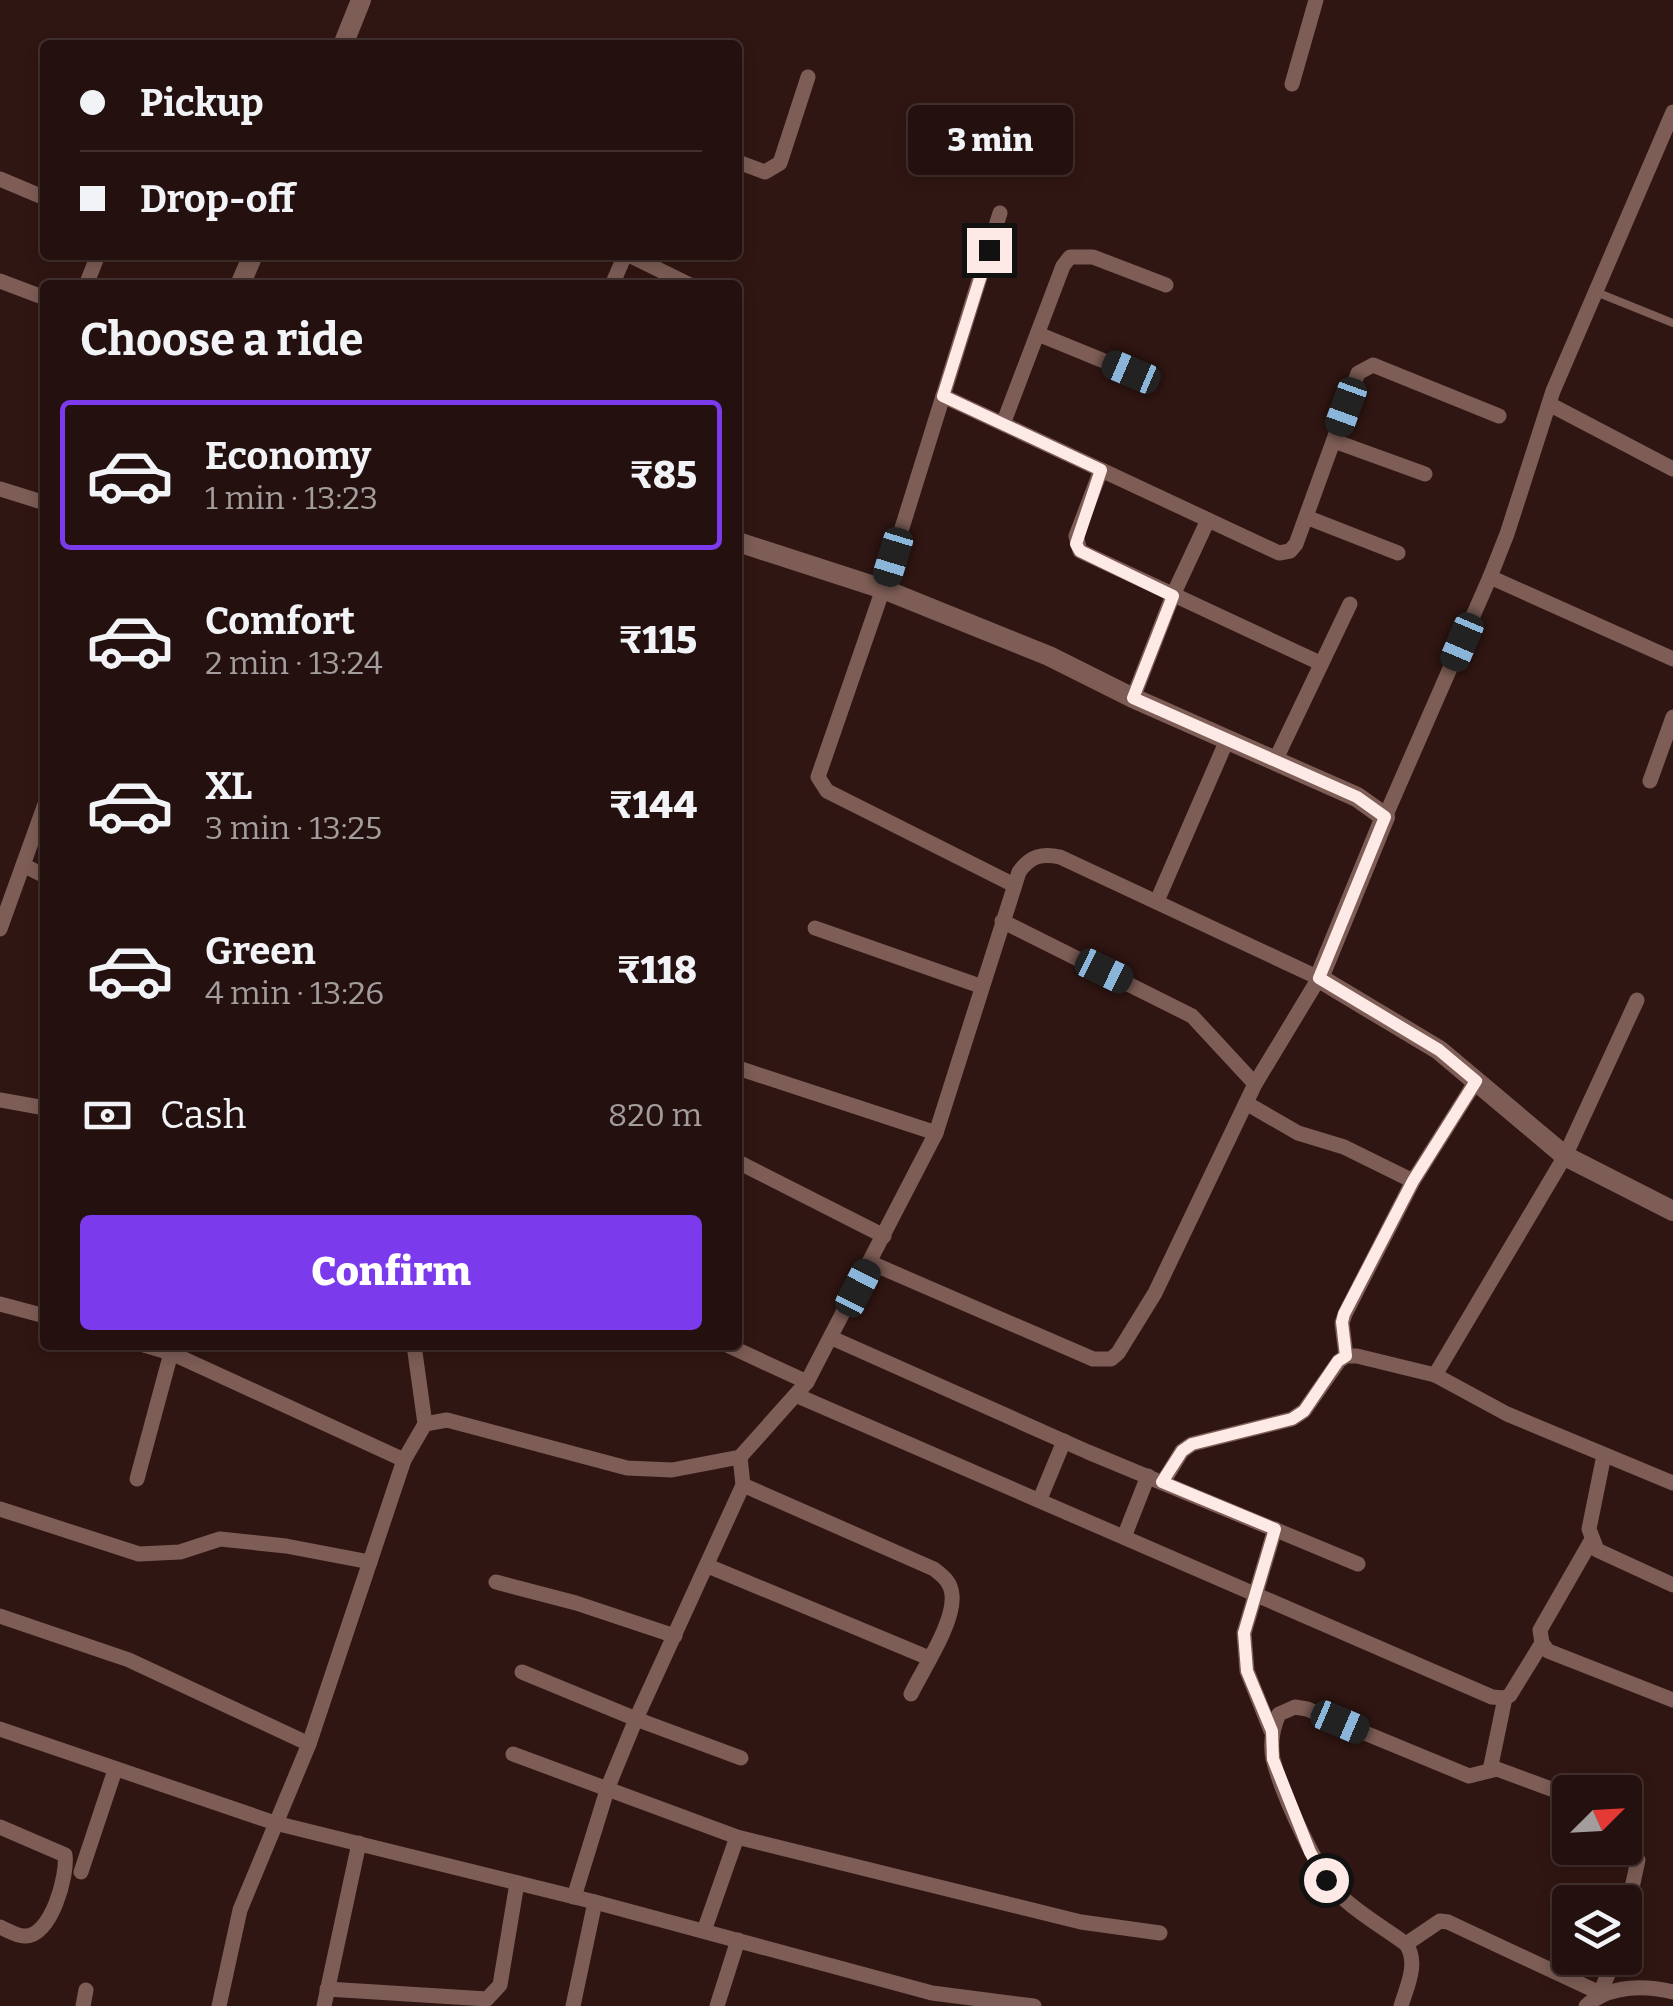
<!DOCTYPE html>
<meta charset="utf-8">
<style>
:root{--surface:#24100e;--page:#2c1917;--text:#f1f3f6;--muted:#a39d9e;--line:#41302e;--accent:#7c3aed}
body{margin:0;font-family:Bitter,serif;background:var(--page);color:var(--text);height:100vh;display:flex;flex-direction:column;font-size:38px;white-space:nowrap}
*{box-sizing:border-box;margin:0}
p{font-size:32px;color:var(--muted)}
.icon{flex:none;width:55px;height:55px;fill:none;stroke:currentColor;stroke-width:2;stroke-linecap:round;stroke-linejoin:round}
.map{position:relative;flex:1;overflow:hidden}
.side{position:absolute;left:40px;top:280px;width:702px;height:1070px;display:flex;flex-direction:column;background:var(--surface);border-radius:10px;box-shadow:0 5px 15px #0003,0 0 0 2px var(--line)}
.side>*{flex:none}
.hud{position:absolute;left:40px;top:40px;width:702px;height:220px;border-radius:10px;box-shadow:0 5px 15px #0003,0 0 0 2px var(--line);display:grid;align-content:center;height:220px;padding:0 40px;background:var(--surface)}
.needle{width:65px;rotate:66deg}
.tools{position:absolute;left:1552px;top:1775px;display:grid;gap:20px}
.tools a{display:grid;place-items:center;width:90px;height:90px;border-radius:10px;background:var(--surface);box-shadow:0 5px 15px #0003,0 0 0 2px var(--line);font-size:50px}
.end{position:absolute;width:45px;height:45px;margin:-22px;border:12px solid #fdeae6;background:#111;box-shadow:0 0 0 5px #111}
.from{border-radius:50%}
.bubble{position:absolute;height:70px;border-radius:10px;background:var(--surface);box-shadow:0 5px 15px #0003,0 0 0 2px var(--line);font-size:32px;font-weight:800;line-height:70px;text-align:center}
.car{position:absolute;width:30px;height:60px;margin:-30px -15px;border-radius:12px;box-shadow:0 0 8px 2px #0007;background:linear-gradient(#222 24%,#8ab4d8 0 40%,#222 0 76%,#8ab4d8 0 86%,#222 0)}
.hud b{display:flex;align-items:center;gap:35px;height:95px;font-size:38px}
.hud b+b{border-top:2px solid var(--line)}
.hud i{width:25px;height:25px;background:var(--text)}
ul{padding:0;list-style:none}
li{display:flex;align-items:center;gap:30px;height:150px;margin:0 20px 15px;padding:0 20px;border:5px solid transparent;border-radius:10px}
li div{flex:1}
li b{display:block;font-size:38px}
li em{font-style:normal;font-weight:800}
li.active{border-color:var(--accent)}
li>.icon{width:90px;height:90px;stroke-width:1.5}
h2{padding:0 40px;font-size:45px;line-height:120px}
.pay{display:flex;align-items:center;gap:25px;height:110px;padding:0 40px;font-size:38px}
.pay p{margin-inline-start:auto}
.cta{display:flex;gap:20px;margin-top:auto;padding:20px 40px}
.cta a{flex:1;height:115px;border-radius:10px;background:var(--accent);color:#fff;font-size:40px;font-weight:800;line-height:115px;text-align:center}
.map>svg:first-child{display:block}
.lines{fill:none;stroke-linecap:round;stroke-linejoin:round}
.lane{stroke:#7d5d56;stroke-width:8}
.street{stroke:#7d5d56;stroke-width:15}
.secondary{stroke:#7d5d56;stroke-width:20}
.route{stroke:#fdeae6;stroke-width:12}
</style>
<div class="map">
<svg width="1673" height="2006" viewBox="0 0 1673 2006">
<rect width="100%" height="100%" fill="#301612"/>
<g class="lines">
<polyline class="lane" points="1596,292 1673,323"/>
<g class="street">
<polyline points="1292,84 1316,0"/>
<polyline points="738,162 765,172 780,163 808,77"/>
<polyline points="0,179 45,198"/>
<polyline points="1000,213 883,589 818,777 827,791 1014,885"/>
<polyline points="629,255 690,285"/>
<polyline points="0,281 45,298"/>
<polyline points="86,285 98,255"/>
<polyline points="612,285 625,255"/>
<polyline points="1038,334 1131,372"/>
<polyline points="943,396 1279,553 1290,551 1296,544 1358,373 1373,365 1499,416"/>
<polyline points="1549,404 1673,469"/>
<polyline points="1003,424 1063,266 1070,257 1093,257 1166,285"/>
<polyline points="1334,441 1425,474"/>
<polyline points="1101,470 1076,536 1080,551 1320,663"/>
<polyline points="0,489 45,503"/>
<polyline points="1306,517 1398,553"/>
<polyline points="1490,577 1673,659"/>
<polyline points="1133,698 1173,595 1208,520"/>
<polyline points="1275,761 1350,604"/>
<polyline points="1650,781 1673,717"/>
<polyline points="1385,817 1490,577 1507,534 1553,391 1673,112"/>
<polyline points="23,865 45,876"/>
<polyline points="1157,901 1227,740"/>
<polyline points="1002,921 1192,1016 1255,1084"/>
<polyline points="815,928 980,986"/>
<polyline points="0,929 45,804"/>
<polyline points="738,1068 936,1133"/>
<polyline points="0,1100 45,1108"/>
<polyline points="1246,1103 1298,1133 1344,1147 1413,1181"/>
<polyline points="738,1162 884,1236"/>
<polyline points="0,1304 45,1316"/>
<polyline points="832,1338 1088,1452 1358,1564"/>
<polyline points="144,1345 171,1353 404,1460"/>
<polyline points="414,1345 425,1424"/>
<polyline points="727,1345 807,1382"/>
<polyline points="1346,1356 1342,1323 1345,1314 1413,1181 1476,1081"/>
<polyline points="1435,1375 1565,1156 1637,1000"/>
<polyline points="798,1396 1492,1697 1505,1698 1510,1695 1542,1643"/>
<polyline points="1604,1455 1589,1529 1597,1550 1673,1585"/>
<path d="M740,1457L743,1485L934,1569C943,1576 951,1582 952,1595C955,1622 923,1669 911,1694"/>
<polyline points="137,1479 171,1353"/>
<polyline points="1163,1482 1182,1451 1192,1444 1292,1419 1304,1411 1339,1361 1346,1356 1357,1356 1435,1375 1507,1414 1673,1483"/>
<polyline points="1040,1499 1064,1441"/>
<polyline points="0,1509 139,1554 180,1552 220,1539 286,1546 370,1562"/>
<polyline points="1124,1537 1148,1476"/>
<polyline points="1591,1541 1540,1630 1542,1643 1548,1651 1673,1700"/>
<polyline points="708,1566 929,1658"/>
<polyline points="496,1582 576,1603 675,1636"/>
<polyline points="0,1616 129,1660 309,1744"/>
<polyline points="522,1672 636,1719 741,1758"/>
<polyline points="0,1729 275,1823 595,1902 932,1993 1034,2006"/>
<polyline points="1271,1731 1247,1671 1244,1633 1275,1529"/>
<polyline points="513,1754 737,1837 1081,1922 1160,1933"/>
<polyline points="1490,1770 1505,1698"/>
<path d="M0,1827L65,1855C68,1875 51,1938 24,1936C17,1936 7,1930 0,1927"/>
<polyline points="81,1872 115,1770"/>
<polyline points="574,1897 608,1787 636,1719 743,1485"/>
<polyline points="1625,1920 1638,1860"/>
<polyline points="704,1931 737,1837"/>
<polyline points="1406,1944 1440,1921 1448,1922 1600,1993 1615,1958"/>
<polyline points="327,1989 487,1999 500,1985 517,1883"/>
<polyline points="83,2006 86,1990"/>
<path d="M219,2006L240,1910L309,1744L404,1460L425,1424L447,1420L627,1468L672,1470L740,1457L807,1382L936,1133L1019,872C1030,856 1042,853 1060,857L1319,978L1255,1084L1155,1293L1118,1353L1111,1359H1093L871,1263"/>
<polyline points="324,2006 359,1843"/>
<polyline points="573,2006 595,1902"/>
<polyline points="717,2006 738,1940"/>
<path d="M1401,2006C1407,1986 1419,1963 1406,1944C1386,1929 1361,1915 1343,1898C1317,1873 1282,1794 1273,1759C1270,1743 1272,1729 1279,1714L1295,1707L1307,1709L1469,1776L1497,1769L1570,1796"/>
<path d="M1586,2006C1609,1985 1644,1985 1673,1992"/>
</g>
<g class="secondary">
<polyline points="343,45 361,0"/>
<polyline points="240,285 253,255"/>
<polyline points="738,542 883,589 1049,656 1133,698 1357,797 1385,817 1319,978 1439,1050 1565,1156 1673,1211"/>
</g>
</g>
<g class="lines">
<polyline class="route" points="989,250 943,396 1101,470 1076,544 1080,551 1173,596 1133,698 1357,797 1385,817 1319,978 1439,1050 1476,1081 1413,1181 1344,1314 1342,1322 1346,1356 1338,1361 1304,1411 1292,1419 1192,1444 1182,1451 1162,1482 1275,1529 1244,1633 1247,1671 1272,1731 1273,1759 1310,1852 1326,1880"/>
</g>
</svg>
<div class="tools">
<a><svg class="needle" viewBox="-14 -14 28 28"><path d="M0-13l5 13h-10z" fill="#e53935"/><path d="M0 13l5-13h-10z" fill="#a39d9e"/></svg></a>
<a><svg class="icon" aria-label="layers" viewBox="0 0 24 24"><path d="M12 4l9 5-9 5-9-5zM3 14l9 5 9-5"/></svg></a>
</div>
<i class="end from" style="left:1326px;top:1880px"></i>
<i class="end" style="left:989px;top:250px"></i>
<div class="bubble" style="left:908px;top:105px;width:165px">3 min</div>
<i class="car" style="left:1131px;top:372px;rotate:293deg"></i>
<i class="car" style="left:1346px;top:407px;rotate:200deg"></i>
<i class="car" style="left:893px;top:557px;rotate:197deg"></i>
<i class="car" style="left:1462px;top:642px;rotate:203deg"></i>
<i class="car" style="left:1104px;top:971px;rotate:116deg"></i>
<i class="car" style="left:858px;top:1288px;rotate:27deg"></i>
<i class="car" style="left:1340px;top:1722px;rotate:113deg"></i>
<div class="hud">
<b><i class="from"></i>Pickup</b>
<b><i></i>Drop-off</b>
</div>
<section class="side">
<h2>Choose a ride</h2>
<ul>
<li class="active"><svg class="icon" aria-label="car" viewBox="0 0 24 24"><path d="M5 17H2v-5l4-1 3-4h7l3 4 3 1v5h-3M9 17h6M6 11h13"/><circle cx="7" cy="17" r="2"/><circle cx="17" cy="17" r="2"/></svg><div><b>Economy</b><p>1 min · 13:23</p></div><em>₹85</em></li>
<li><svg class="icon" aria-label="car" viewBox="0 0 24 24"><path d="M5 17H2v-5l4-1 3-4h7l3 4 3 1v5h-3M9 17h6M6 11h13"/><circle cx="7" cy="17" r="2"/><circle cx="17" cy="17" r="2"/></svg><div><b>Comfort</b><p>2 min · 13:24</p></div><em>₹115</em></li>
<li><svg class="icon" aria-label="car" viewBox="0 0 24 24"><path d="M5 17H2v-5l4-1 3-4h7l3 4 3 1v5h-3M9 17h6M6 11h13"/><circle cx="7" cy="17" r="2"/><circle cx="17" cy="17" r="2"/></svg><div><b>XL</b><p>3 min · 13:25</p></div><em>₹144</em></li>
<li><svg class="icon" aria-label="car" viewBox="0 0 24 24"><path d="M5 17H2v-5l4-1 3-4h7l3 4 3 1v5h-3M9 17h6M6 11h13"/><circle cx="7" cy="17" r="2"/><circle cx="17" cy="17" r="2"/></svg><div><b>Green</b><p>4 min · 13:26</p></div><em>₹118</em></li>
</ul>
<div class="pay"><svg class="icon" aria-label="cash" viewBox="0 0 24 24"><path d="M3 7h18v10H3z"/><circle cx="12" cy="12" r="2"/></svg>Cash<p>820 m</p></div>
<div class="cta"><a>Confirm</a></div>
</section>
</div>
